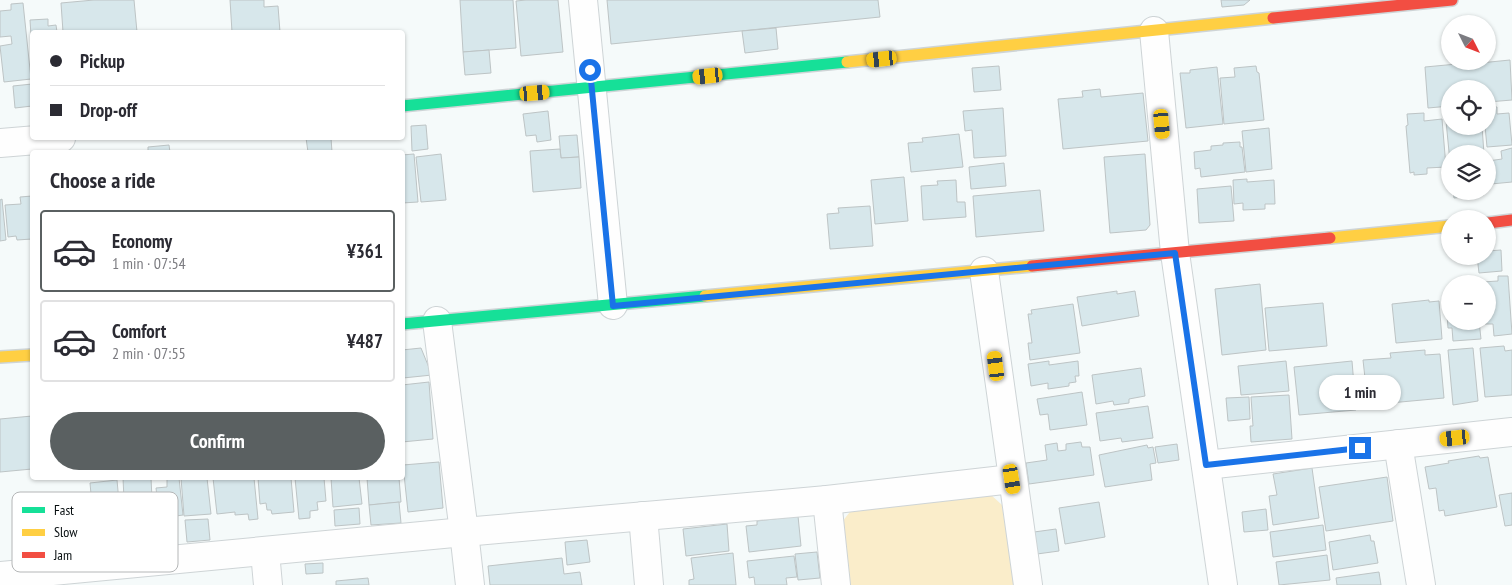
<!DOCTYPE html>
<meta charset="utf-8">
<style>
:root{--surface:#fff;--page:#f2f2f3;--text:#2b2b33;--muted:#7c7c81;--line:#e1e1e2;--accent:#5a6061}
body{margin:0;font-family:"PT Sans Narrow",sans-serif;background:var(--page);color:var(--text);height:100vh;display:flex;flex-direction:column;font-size:19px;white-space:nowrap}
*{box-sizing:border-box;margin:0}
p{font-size:16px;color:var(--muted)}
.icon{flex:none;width:28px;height:28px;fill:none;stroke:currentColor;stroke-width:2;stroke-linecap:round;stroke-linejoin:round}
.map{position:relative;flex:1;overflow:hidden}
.details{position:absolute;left:30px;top:150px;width:375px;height:330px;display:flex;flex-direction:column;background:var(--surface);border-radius:5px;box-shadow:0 1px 4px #0004}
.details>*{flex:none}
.guide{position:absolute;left:30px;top:30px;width:375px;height:110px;border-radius:5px;box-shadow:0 1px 4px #0004;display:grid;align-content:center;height:110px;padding:0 20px;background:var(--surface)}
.needle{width:32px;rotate:132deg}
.fabs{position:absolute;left:1441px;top:15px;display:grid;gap:10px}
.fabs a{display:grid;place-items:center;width:55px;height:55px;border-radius:50%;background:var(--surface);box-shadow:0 1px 4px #0004;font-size:25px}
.end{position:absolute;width:22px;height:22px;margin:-11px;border:6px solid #1a73e8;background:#fff;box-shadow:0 0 0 2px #fff}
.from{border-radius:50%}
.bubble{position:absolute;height:35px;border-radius:18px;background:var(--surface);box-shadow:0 1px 4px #0004;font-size:16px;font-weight:800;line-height:35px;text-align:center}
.car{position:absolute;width:15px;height:30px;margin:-15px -8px;border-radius:6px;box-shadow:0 0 4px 1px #0007;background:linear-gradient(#f5c518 24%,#345 0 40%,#f5c518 0 76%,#345 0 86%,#f5c518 0)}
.guide b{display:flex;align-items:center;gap:18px;height:48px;font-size:19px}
.guide b+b{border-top:1px solid var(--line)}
.guide i{width:12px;height:12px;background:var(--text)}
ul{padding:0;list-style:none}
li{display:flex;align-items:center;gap:15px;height:82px;margin:0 10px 8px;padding:0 10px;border:2px solid var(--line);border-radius:5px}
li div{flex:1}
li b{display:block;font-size:19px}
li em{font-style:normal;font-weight:800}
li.current{border-color:var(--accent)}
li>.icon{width:45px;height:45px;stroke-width:1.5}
h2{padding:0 20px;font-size:22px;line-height:60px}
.action{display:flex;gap:10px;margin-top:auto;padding:10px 20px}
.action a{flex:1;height:58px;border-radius:30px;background:var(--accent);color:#fff;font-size:20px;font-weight:800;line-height:58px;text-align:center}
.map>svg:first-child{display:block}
.green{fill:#faedca}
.building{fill:#d7e7eb;stroke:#bdc4c5}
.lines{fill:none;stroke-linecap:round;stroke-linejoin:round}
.street-casing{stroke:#ced4d6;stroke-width:30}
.fast-casing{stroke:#ced4d6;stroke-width:14}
.slow-casing{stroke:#ced4d6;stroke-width:14}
.jam-casing{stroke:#ced4d6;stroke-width:14}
.street{stroke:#fefefe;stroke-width:28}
.fast{stroke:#16e098;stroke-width:11}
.slow{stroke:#ffcf43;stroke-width:11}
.jam{stroke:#f24e42;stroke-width:11}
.route{stroke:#1a73e8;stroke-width:6}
.key{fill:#fff;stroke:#b4b6b7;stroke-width:1}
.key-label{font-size:14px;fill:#060d0f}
</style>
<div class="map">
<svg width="1512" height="585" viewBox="0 0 1512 585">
<rect width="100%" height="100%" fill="#f5fafa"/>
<polygon class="green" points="990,494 1002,505 1014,585 848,585 842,522 853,508"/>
<g class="building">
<polygon points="94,0 134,0 137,32 63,32 61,3"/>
<polygon points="230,0 264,0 264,7 278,6 280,32 230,32 232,32"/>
<polygon points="460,0 513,0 516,48 463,52"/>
<polygon points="526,0 558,0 563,52 521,56 516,1"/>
<polygon points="607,0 878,0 880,17 611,44"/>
<polygon points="1221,0 1250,0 1244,5 1222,7"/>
<polygon points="23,3 31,79 4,82 0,46 12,44 11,36 0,37 0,11 11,10 11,4"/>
<polygon points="48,19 48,26 56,25 57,32 32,32 32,51 30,20"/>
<polygon points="776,28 778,49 745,53 742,31"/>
<polygon points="489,50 491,73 465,75 463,52"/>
<polygon points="1510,60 1512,100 1488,102 1488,89 1450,89 1450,106 1428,108 1425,67 1457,64 1456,61 1479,61 1480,63"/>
<polygon points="999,66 1001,90 974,92 972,68"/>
<polygon points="1256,66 1257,72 1259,73 1264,120 1224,124 1220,78 1235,77 1234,68"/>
<polygon points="1217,67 1223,124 1186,128 1180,73 1190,73 1190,70"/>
<polygon points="32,84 32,106 15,108 13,86"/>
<polygon points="1100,89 1101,97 1143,93 1148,141 1063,149 1058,99 1083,97 1082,91"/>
<polygon points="1488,107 1497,107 1497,114 1509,113 1512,145 1487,147 1485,126 1488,126"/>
<polygon points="1003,108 1006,156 974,158 972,130 965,131 963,111"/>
<polygon points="548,111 551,140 537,142 536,135 526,136 523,114"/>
<polygon points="1424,113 1424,121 1442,119 1446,167 1427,168 1427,174 1414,175 1414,172 1410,173 1406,126 1408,125 1407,114"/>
<polygon points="1449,116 1450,116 1450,126 1482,126 1484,154 1450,154 1450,162 1446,121 1450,121"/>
<polygon points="426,125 428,149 412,151 411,126"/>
<polygon points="1269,128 1272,169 1246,172 1242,131"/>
<polygon points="959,134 963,167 911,172 908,143 923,142 922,138"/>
<polygon points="577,135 579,157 561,158 559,136"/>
<polygon points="306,138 331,138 332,152 308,152"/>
<polygon points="1240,142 1240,147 1242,147 1245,172 1201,177 1200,168 1195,169 1194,152 1211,150 1211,146 1223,145 1223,143"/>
<polygon points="169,145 170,152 148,152 148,147"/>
<polygon points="1512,148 1512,182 1491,184 1488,161 1502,159 1501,151"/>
<polygon points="560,149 561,158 579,157 581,188 533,192 530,151"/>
<polygon points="414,154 418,202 402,203 402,155"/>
<polygon points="441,154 446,200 421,202 416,157"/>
<polygon points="1145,154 1150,225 1146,230 1110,233 1104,157"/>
<polygon points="1004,163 1006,186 971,189 969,167"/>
<polygon points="904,177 908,221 875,224 871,180"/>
<polygon points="1247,179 1247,182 1274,180 1275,204 1265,204 1265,209 1243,210 1243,203 1234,204 1233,180"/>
<polygon points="956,180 957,202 965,202 966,217 923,220 921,186 938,185 937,181"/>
<polygon points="1231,186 1234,221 1199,223 1197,189"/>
<polygon points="1040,190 1044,231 976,237 973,196"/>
<polygon points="1453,191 1484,191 1484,195 1454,198"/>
<polygon points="32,196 32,239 17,240 16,236 8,237 5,205 21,204 20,197"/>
<polygon points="2,199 6,240 0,241 0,200"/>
<polygon points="870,206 873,246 830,249 827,214 839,213 838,208"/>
<polygon points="1501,250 1502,271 1479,273 1477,256 1488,256 1488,251"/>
<polygon points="1498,276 1508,276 1512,334 1494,336 1493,324 1485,324 1485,321 1488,321 1488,284 1482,284 1482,282 1498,281"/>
<polygon points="1260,284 1266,350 1222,355 1215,289"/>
<polygon points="1117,291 1117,294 1135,291 1139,316 1082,326 1077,297"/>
<polygon points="1429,300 1429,302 1439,301 1442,339 1396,343 1392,304"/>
<polygon points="1323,303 1327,346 1269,351 1265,308"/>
<polygon points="1073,304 1080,353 1030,360 1028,343 1032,343 1028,314 1032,314 1031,310"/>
<polygon points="1450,314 1450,321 1479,321 1481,339 1453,341 1452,328 1448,328 1447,315"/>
<polygon points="1504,346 1505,351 1512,350 1512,395 1485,397 1480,348"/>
<polygon points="421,348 432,375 403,378 402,350"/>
<polygon points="1473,348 1478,401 1453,405 1448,350"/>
<polygon points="1425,350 1425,355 1440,354 1444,398 1368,405 1363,360 1391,358 1390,353"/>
<polygon points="1049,361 1049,365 1078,361 1079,376 1075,376 1076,382 1069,383 1069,386 1048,389 1048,383 1031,386 1028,364"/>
<polygon points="1286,361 1289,391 1241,395 1238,366"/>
<polygon points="1352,361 1356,410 1299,415 1294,367"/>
<polygon points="1141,368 1145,396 1129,399 1129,403 1114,405 1113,401 1096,404 1092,375"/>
<polygon points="429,382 433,439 402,442 402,385"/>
<polygon points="1082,392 1087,425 1050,430 1048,414 1040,415 1037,399"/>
<polygon points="1289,395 1292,439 1251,442 1250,426 1253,426 1251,397"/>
<polygon points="1249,397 1250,419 1228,421 1226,398"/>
<polygon points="1148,406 1153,438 1122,442 1121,438 1100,441 1096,413"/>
<polygon points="32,416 32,469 0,472 0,419"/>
<polygon points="1081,442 1082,447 1090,447 1094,475 1029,484 1026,463 1047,460 1045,445 1057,443 1058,451 1066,450 1066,444"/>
<polygon points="1177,444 1179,460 1158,463 1155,447"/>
<polygon points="1147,445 1148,448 1153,447 1156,463 1150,464 1152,480 1105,487 1099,455"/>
<polygon points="1479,456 1480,458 1488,457 1497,507 1445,516 1444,510 1439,511 1436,488 1429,489 1425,467 1449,463 1448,461"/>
<polygon points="439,462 443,508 408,512 403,465"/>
<polygon points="1312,468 1319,518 1273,525 1269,496 1277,495 1273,474"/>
<polygon points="1387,477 1393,521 1326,531 1319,487"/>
<polygon points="123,478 151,478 153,520 125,521"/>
<polygon points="155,478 179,478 183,515 176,516 176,521 160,523 156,488 167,487 167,478"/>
<polygon points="181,478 207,478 211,514 184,516"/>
<polygon points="213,478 254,478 258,519 249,520 248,514 235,515 235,512 217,514"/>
<polygon points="258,478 291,478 294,512 272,514 271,510 267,510 266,503 260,504"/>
<polygon points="295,478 324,478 326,501 317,502 318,510 310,511 310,518 299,519"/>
<polygon points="331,478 359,478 362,504 333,507"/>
<polygon points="367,478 399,478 401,502 369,505"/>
<polygon points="117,480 121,524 94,527 90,483"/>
<polygon points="1512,493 1512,525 1505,526 1499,495"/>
<polygon points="399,502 401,523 371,525 369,505"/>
<polygon points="1099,502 1105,537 1065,544 1059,508"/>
<polygon points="359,508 360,524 335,526 334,510"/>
<polygon points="1266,509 1268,530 1244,532 1242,512"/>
<polygon points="798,516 801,546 749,552 746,526 757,525 757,521"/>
<polygon points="208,519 210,540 187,542 185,520"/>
<polygon points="727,524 729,551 686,556 683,529"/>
<polygon points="1323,525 1326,550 1273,557 1270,532"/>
<polygon points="1056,529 1059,551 1037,554 1034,532"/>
<polygon points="1370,535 1371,541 1374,541 1378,563 1333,570 1329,542"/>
<polygon points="587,540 590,562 567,565 565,542"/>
<polygon points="817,552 820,578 798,580 795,554"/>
<polygon points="733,553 736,585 689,585 689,580 694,579 691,558"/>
<polygon points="1327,555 1330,580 1279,585 1276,562"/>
<polygon points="794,556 797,577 786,578 787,585 755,585 754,577 749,578 747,561"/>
<polygon points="562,558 564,574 580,572 582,585 490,585 488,566"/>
<polygon points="323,563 323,573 306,574 305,564"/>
<polygon points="1379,572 1381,585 1337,585 1336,578"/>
<polygon points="368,578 369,585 336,585 336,581"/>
</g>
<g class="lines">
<g class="street-casing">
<g id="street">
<polyline points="583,0 613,305"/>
<polyline points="1154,31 1175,253 1223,585"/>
<polyline points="0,143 61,138"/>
<polyline points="984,271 1028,585"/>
<polyline points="437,321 464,532 470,585"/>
<polyline points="1398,444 1421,585"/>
<polyline points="1206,465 1512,432"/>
<polyline points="827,500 836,585"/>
<polyline points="643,516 649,585"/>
<polyline points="265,552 268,585"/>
<polyline points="0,576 464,532 827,500 1012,479"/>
</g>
</g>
<g class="fast-casing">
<g id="fast">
<polyline points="402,106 847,62"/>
<polyline points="402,324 705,296"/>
</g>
</g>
<g class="slow-casing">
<g id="slow">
<polyline points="847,62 1273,18"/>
<polyline points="1330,238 1450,226"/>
<polyline points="705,296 1032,266"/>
<polyline points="0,357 32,355"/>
</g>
</g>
<g class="jam-casing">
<g id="jam">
<polyline points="1273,18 1452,0"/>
<polyline points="1488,223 1512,220"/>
<polyline points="1032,266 1330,238"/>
</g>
</g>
<use href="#street" class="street"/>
<use href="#fast" class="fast"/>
<use href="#slow" class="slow"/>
<use href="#jam" class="jam"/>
</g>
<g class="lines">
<polyline class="route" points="590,70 613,306 1175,253 1206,465 1360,448"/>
</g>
<rect x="12" y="492" width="166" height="80" rx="8" class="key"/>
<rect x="22" y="507" width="23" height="6" fill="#16e098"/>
<rect x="22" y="529" width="23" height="7" fill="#ffcf43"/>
<rect x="22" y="552" width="23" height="6" fill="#f24e42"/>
<g class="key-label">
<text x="54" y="515">Fast</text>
<text x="54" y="537">Slow</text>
<text x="54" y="560">Jam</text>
</g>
</svg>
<div class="fabs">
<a><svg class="needle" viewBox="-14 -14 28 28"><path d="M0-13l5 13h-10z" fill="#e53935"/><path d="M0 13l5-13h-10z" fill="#7c7c81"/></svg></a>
<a><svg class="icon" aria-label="locate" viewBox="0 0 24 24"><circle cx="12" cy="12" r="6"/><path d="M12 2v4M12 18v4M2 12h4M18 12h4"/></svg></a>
<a><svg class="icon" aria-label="layers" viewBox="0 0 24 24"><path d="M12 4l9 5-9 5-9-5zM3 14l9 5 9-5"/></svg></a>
<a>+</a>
<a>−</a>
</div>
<i class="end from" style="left:590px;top:70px"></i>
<i class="end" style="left:1360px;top:448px"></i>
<div class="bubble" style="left:1319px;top:375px;width:82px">1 min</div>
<i class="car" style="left:882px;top:59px;rotate:264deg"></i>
<i class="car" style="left:708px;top:76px;rotate:264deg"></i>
<i class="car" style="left:535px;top:93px;rotate:85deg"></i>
<i class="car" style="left:1162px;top:124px;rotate:175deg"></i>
<i class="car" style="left:996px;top:366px;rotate:353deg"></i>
<i class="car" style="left:1455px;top:438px;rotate:264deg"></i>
<i class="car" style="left:1012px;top:479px;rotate:171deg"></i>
<div class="guide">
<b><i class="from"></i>Pickup</b>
<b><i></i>Drop-off</b>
</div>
<section class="details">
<h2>Choose a ride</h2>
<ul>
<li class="current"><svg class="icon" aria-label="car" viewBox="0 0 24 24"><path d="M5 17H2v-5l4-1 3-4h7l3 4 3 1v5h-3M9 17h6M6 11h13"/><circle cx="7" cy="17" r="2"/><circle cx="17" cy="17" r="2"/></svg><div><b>Economy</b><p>1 min · 07:54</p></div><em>¥361</em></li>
<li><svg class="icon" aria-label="car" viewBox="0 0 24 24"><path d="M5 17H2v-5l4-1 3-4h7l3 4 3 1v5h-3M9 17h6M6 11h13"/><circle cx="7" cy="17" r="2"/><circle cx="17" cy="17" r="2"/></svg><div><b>Comfort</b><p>2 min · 07:55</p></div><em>¥487</em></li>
</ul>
<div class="action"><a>Confirm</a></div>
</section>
</div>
